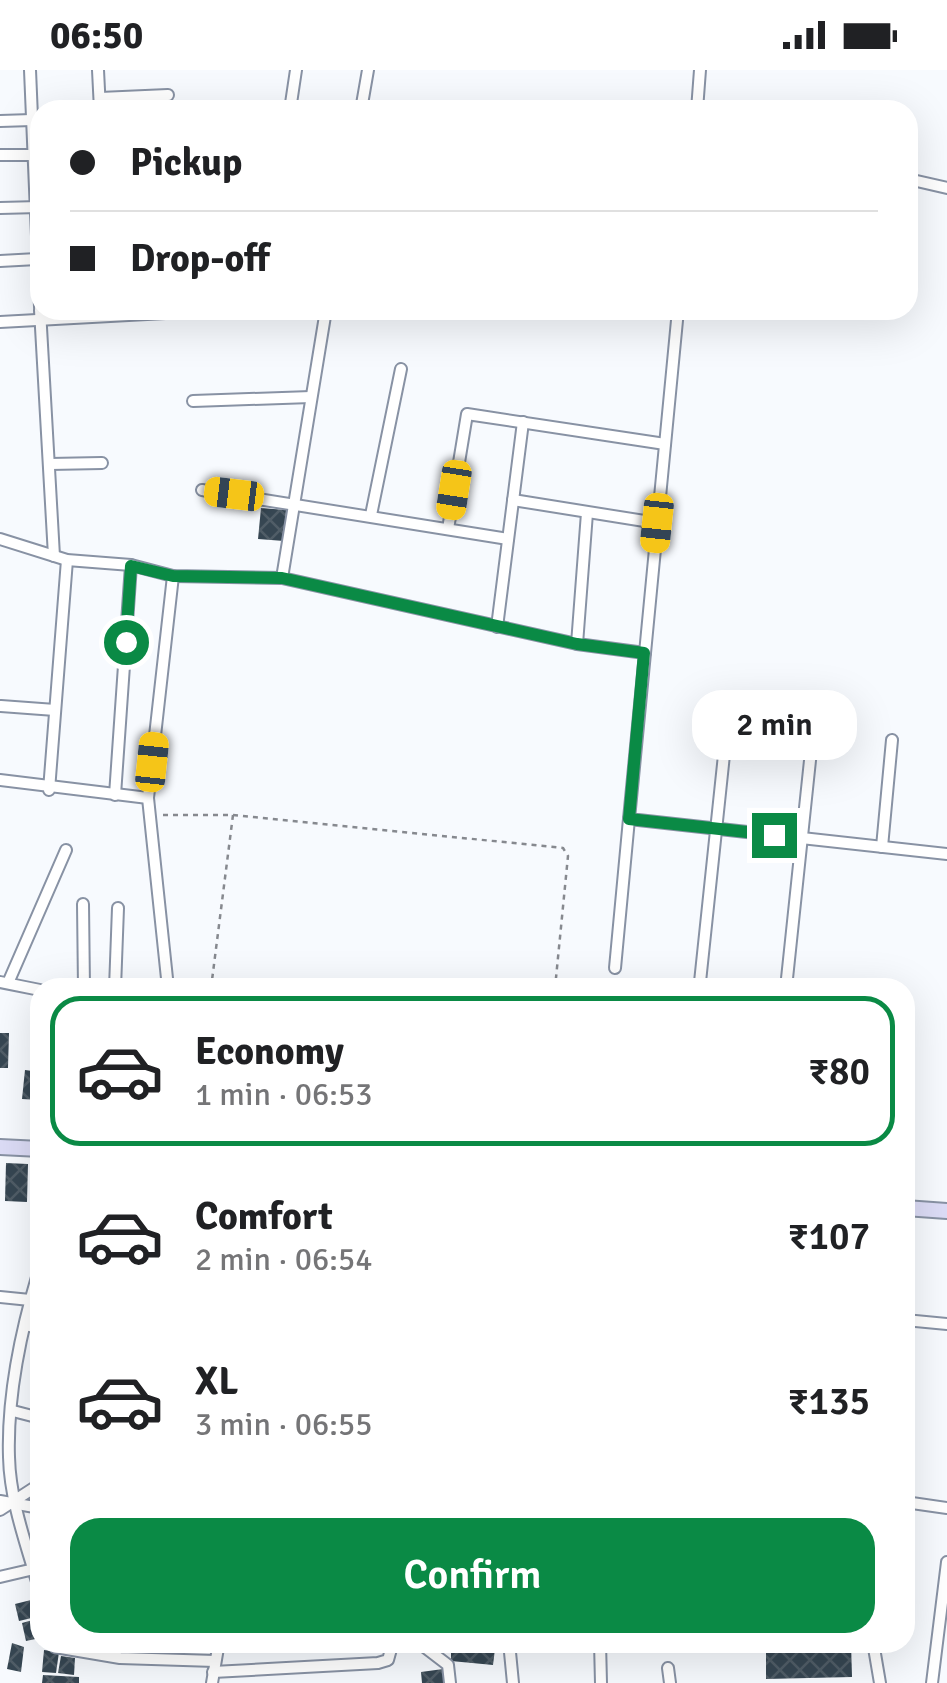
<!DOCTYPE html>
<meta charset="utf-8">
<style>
:root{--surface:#fff;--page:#f2f2f2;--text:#202124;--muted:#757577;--line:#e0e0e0;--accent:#0a8a45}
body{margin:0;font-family:Signika,sans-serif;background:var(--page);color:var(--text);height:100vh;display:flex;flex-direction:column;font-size:38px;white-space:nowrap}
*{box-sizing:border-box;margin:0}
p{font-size:32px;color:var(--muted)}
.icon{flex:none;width:55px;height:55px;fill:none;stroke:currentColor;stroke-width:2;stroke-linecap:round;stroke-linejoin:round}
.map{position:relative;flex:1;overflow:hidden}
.panel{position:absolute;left:30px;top:908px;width:885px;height:675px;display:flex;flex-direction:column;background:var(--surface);border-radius:30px;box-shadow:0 10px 40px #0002}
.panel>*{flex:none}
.banner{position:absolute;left:30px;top:30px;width:888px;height:220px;border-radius:30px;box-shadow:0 10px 40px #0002;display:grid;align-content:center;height:220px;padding:0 40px;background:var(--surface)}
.end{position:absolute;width:45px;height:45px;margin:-22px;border:12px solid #0a8a45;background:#fff;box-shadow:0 0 0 5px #fff}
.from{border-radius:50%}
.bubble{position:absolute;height:70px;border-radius:30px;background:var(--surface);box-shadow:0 10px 40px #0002;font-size:32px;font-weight:600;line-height:70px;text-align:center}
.car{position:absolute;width:30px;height:60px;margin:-30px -15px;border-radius:12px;box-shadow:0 0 8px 2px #0007;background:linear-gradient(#f5c518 24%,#345 0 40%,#f5c518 0 76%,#345 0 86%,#f5c518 0)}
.banner b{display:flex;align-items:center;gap:35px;height:95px;font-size:38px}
.banner b+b{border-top:2px solid var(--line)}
.banner i{width:25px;height:25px;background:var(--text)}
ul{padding:18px 0 0;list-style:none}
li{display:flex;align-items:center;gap:30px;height:150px;margin:0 20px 15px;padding:0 20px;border:5px solid transparent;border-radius:30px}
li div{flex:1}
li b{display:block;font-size:38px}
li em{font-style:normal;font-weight:600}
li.active{border-color:var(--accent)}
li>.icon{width:90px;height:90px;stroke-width:1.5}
.cta{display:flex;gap:20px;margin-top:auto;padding:20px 40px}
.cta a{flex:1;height:115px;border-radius:30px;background:var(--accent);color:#fff;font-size:40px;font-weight:600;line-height:115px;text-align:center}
.status{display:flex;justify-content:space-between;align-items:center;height:70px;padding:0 50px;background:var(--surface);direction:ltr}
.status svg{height:28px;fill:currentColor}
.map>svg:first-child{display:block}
.building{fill:url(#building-cross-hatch)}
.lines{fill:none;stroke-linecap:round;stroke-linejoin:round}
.street-casing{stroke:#8892a4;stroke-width:14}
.secondary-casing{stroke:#8892a4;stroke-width:18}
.path{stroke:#86898f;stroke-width:2.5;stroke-dasharray:5 5;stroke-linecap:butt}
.street{stroke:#fff;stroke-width:10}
.secondary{stroke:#dcdcf6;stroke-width:14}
.route{stroke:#0a8a45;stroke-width:12}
</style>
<div class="status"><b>06:50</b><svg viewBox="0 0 49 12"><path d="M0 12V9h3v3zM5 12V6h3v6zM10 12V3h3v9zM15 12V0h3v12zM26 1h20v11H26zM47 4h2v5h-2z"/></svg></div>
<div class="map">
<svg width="947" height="1613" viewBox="0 0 947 1613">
<defs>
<pattern id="building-cross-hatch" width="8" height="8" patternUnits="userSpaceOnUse" patternTransform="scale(2.5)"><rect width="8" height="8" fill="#364652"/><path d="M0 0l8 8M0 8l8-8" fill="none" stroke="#505d67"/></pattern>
</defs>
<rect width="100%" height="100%" fill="#f7fafe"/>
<g class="building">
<polygon points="261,438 286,440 284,471 258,469"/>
<polygon points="0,963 9,963 8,998 0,998"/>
<polygon points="25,1000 40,1002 39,1030 22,1029"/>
<polygon points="6,1093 28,1094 27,1132 5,1131"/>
<polygon points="39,1528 40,1546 19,1551 15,1534"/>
<polygon points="40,1548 40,1568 26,1571 22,1553"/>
<polygon points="766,1572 851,1572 852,1607 766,1609"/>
<polygon points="12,1573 24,1577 21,1602 7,1599"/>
<polygon points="451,1574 495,1579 493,1595 451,1591"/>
<polygon points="44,1580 59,1582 56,1603 42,1602"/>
<polygon points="61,1586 75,1588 74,1605 58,1603"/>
<polygon points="443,1599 445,1613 422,1613 421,1602"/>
<polygon points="43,1605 79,1607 79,1613 42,1613"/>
</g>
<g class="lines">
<g class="street-casing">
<g id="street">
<polyline points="30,0 40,237"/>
<polyline points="98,0 100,40"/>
<polyline points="100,28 168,25"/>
<polyline points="290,40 296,0"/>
<polyline points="361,40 368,0"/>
<polyline points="697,40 700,0"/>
<polyline points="0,51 32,50"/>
<polyline points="0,85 34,85"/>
<polyline points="908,109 947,118"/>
<polyline points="0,138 39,137"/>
<polyline points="0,191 37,189"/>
<polyline points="40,240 54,486"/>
<polyline points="0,252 184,242"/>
<polyline points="193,331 311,327"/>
<polyline points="50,394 102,393"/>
<polyline points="202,420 508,469"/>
<polyline points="513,430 657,453"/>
<polyline points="371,445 401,299"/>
<polyline points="448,459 467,344 665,374"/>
<polyline points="0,469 67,490 131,495 173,506 282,508 577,574 645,583 629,749 947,784"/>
<polyline points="282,508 326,240"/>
<polyline points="497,557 523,352"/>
<polyline points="577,574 587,443"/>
<polyline points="645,583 678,240"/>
<polyline points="1,636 55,640"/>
<polyline points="0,710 148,728"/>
<polyline points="49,720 67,490"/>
<polyline points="115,725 131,495"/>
<polyline points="882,777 892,670"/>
<polyline points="83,834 84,918"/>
<polyline points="615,898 629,749"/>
<polyline points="0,912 40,920"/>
<polyline points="700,912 728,647"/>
<polyline points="8,913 66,780"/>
<polyline points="115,918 118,838"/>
<polyline points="168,918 148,728 173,506"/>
<polyline points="786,918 813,662"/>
<path d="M40,1197C22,1256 7,1325 9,1387C10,1433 28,1479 40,1522"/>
<polyline points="0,1227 30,1230"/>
<polyline points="905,1250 947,1254"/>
<polyline points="25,1255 40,1258"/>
<polyline points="13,1341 40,1348"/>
<polyline points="0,1431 40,1438"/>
<polyline points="905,1432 947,1438"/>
<polyline points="0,1440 40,1414"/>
<polyline points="0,1507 34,1499"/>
<polyline points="54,1572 55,1577 120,1588 215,1591"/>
<polyline points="418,1572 448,1595 450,1613"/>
<polyline points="509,1572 513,1613"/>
<polyline points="600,1572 601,1613"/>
<polyline points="873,1572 880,1613"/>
<polyline points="668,1598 670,1613"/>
<polyline points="213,1602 378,1593 388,1590 393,1572"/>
<polyline points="212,1613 219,1572"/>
<polyline points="932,1613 947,1492"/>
</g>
</g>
<g class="secondary-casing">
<g id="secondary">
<polyline points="0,1077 40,1079"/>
<polyline points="905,1138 947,1141"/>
</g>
</g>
<g class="path">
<polyline points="163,745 233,745 211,918"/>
<polyline points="233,745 563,778 568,786 555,918"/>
</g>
<use href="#street" class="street"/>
<use href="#secondary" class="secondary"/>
</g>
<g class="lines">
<polyline class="route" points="126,572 131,496 173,506 282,508 577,574 644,583 629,749 774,765"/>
</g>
</svg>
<i class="end from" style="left:126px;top:572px"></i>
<i class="end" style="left:774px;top:765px"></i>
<div class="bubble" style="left:692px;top:620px;width:165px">2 min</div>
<i class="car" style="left:454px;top:420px;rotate:189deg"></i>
<i class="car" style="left:234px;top:424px;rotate:277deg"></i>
<i class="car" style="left:657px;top:453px;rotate:186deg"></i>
<i class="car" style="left:152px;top:692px;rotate:6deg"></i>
<div class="banner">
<b><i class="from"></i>Pickup</b>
<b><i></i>Drop-off</b>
</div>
<section class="panel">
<ul>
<li class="active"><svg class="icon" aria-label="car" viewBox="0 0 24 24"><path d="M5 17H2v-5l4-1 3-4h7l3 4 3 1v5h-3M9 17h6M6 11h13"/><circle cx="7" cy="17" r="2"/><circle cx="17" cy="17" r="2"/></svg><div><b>Economy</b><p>1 min · 06:53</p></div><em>₹80</em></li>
<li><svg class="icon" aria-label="car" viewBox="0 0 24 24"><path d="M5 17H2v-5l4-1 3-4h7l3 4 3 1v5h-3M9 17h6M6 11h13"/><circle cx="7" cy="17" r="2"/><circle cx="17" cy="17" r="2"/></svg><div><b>Comfort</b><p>2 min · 06:54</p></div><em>₹107</em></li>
<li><svg class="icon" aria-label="car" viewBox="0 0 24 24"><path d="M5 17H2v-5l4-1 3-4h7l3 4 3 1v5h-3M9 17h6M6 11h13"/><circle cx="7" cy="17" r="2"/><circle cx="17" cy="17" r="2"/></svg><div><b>XL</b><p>3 min · 06:55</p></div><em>₹135</em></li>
</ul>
<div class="cta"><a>Confirm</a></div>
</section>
</div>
